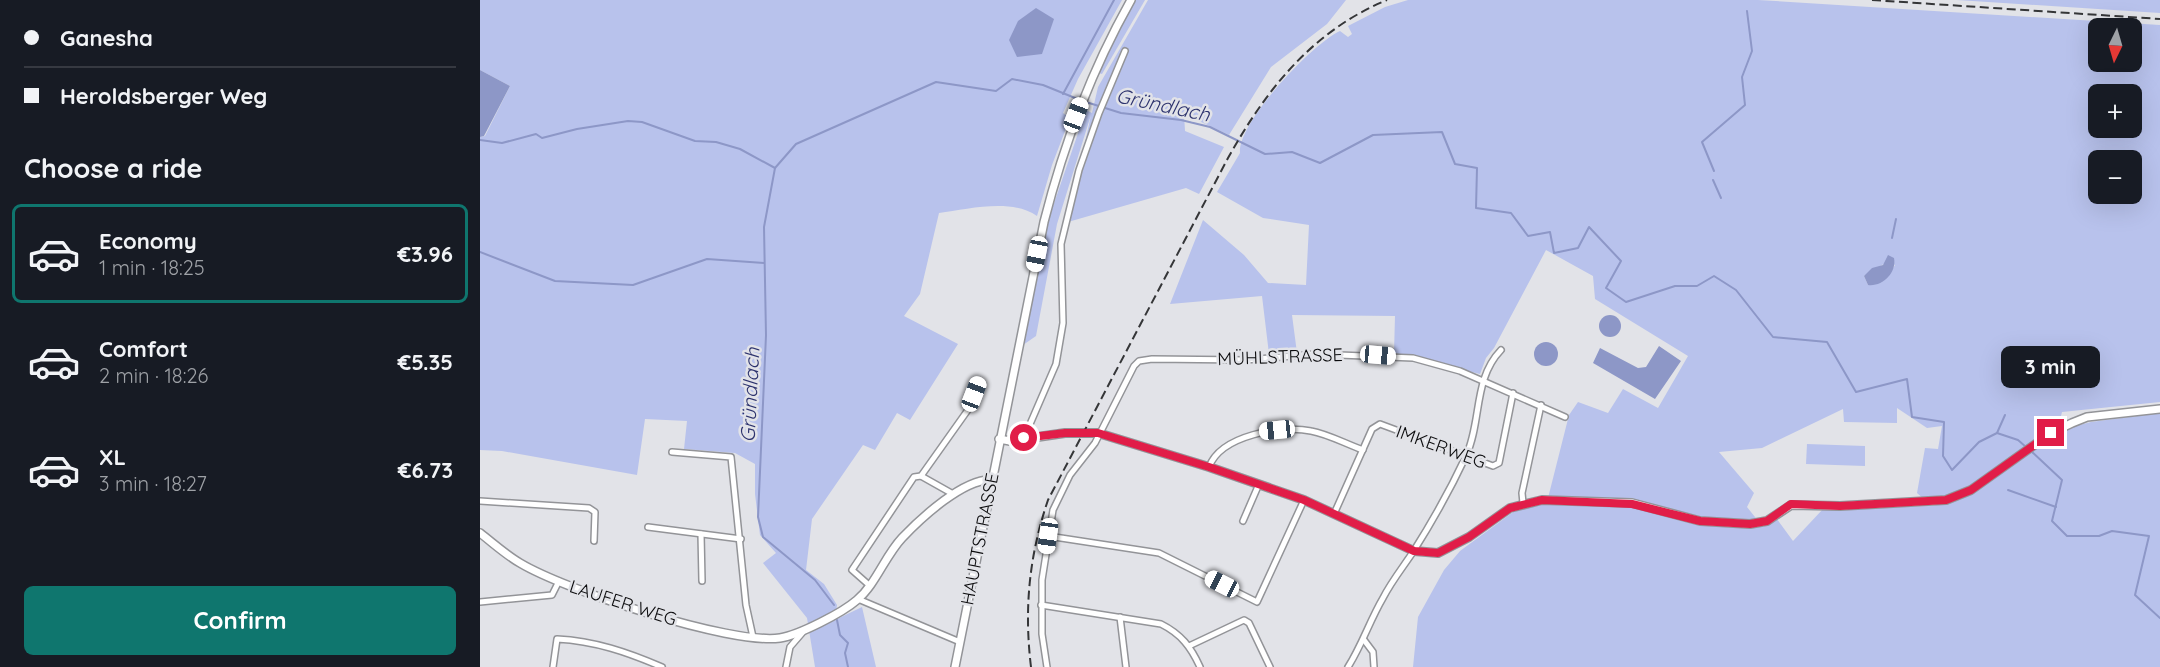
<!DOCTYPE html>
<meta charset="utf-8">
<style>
:root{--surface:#171b24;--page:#20242c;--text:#f1f3f6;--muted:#9ea1a6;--line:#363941;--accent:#0f766e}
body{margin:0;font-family:Quicksand,sans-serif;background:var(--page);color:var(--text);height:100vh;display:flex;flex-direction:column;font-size:22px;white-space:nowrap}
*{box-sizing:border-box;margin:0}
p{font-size:20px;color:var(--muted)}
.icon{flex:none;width:33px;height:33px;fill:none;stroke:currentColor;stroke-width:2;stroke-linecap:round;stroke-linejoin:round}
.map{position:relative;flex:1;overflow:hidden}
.side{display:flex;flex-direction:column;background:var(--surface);width:480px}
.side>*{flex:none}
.banner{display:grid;align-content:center;height:132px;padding:0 24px;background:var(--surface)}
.needle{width:39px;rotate:185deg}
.buttons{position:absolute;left:1608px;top:18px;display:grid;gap:12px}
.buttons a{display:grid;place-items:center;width:54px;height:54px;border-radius:9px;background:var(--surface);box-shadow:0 6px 24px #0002;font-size:30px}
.end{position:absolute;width:27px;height:27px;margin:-14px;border:8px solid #e11d48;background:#fff;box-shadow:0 0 0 3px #fff}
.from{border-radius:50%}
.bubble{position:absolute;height:42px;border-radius:9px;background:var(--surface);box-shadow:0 6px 24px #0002;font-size:20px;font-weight:700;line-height:42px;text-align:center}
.car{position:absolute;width:18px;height:36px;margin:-18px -9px;border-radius:8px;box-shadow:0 0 4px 2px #0007;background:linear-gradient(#fff 24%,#345 0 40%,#fff 0 76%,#345 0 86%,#fff 0)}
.banner b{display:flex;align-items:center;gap:21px;height:57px;font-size:22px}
.banner b+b{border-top:2px solid var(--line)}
.banner i{width:15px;height:15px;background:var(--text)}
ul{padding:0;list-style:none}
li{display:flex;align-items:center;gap:18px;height:99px;margin:0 12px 9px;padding:0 12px;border:3px solid transparent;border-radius:9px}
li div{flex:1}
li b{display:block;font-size:22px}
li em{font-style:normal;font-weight:700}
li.current{border-color:var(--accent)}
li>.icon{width:54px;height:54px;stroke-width:1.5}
h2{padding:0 24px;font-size:27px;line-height:72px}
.cta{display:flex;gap:12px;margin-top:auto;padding:12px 24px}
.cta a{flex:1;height:69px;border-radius:9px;background:var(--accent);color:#fff;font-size:24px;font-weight:700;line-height:69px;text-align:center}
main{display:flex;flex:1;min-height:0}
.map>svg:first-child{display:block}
.green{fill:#b8c2ec;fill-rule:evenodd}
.water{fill:#8d97c7}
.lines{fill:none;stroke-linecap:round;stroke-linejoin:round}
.stream{stroke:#8d97c7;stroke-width:2}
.minor-casing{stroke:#939498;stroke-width:8}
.tertiary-casing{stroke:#939498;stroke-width:10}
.minor{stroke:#fff;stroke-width:5}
.tertiary{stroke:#fff;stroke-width:7}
.rail{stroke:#353638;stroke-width:2;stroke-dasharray:9 4.5;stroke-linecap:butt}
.route{stroke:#e11d48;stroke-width:8}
.labels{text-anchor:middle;stroke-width:5;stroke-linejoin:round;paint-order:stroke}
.street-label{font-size:18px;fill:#0b0b0d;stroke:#e2e3e8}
.water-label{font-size:20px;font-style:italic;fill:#2d336e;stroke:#e2e3e8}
</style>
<main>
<section class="side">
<div class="banner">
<b><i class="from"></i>Ganesha</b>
<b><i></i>Heroldsberger Weg</b>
</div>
<h2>Choose a ride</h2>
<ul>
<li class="current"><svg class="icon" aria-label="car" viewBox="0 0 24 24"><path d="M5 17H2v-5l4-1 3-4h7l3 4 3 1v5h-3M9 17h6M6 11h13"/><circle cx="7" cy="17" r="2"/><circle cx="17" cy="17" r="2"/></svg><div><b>Economy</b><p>1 min · 18:25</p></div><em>€3.96</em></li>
<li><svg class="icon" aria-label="car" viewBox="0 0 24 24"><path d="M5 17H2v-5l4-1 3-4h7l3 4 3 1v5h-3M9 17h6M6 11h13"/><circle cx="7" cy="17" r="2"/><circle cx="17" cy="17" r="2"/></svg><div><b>Comfort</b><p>2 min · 18:26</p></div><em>€5.35</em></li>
<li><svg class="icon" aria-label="car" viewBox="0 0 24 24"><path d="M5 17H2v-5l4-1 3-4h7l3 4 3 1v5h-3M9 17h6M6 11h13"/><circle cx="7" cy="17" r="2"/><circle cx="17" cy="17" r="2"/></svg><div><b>XL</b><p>3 min · 18:27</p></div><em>€6.73</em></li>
</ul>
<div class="cta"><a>Confirm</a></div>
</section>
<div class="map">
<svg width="1680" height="667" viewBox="0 0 1680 667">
<rect width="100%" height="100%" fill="#e2e3e8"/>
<g class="green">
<path d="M0,0H642L598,79L583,113L590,118L572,165L557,216C532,198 488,209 459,213L440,294L424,316L478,344L430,420L417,413L395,450L383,445L332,519L326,570L344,584L357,605L355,620L382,607L396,667H335L327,618L283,563L296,553L280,535L275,494V464L255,453L204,449L207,421L165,419L157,475L22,451L0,450V137L5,136L30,86L0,70Z"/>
<polygon points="655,0 665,0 622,74 618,73"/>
<polygon points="668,0 866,0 847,24 791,67 749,135 704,114 705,131 744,147 719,194 706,188 588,222 611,115 577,224 556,336 543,345 569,218 606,110 612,113 618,87"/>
<path d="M928,0H1278L1680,25V402L1582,412L1579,424C1537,448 1495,496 1445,500L1437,493L1445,448L1458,449L1462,426L1447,428L1417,408V423L1364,422L1363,409L1282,448L1239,452L1274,493L1267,507L1283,527L1297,519L1313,541L1343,509L1452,506L1477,500L1588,428L1611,422L1680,413V667H933L938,617L964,570L980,551L1040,507L1067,502L1089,415L1098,402L1128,413L1143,389L1178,408L1208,356L1115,299L1113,276L1066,250L1014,348L1006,358L1000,374L914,353L915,316L812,315L817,353L789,354L782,296L690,304L723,220L764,255L788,283L826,285L829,225L783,218L737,192L760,153C757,123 833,43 860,31L868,37L872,34L868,26L905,7ZM1618,28H1652V62H1618ZM1618,94H1652V128H1618ZM1618,160H1652V194H1618ZM1407,262L1415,265L1406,279L1388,285L1384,276Z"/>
<polygon points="1477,0 1680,0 1680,13"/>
<polygon points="1327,444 1385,446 1385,466 1326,464"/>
</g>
<g class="water">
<polygon points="556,8 574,19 562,54 537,57 529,40 538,21"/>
<polygon points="0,70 30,86 4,136 0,137"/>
<path d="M1408,255L1414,258C1417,273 1402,287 1388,285L1384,276L1392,268L1403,265Z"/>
<circle cx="1130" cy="326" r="11"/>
<circle cx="1066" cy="354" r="12"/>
<polygon points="1179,346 1201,361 1175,399 1113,363 1120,348 1158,368 1166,367"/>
</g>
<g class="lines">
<g class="stream">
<polyline points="583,94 634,0"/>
<polyline points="606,102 641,113 701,120 730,127 785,154 812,152 840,163 893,135 962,132 975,164 997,168 996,208 1031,213 1048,236 1070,232 1074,253 1098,248 1109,227 1141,261 1126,288 1146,302 1195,286 1217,286 1234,276 1256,290 1293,337 1347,342 1376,392 1427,379 1432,417 1464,422 1463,456 1472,470 1499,442 1517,433 1538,440 1546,447"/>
<polyline points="0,140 22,143 56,134 62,138 97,129 148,121 162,122 215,141 236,142 260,149 295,168"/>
<polyline points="1234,171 1222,142 1265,105 1262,77 1272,51 1267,11"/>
<polyline points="1233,180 1241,198"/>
<polyline points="1412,238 1416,219"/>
<polyline points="0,252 75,281 153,285 227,259 284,263"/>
<polyline points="1517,433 1525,415"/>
<polyline points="1551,451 1582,480 1572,521 1587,536 1619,536 1632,531 1669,536 1655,595 1680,618"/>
<polyline points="1528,490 1576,507"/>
<polyline points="354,605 335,580 283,537 278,517 286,335 284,227 295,168 316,144 456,82 516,91 532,79 563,85 600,100"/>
<polyline points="357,620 360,635 368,643 365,653 368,667"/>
</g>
<g class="minor-casing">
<g id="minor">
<polyline points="544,438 576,364 583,323 581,244 599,170 619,113 645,51"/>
<polyline points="192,452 251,457 266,605 273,637"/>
<path d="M729,467C741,435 801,425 831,431C848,434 866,444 883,450"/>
<polyline points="441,476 473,494"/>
<polyline points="0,501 109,508 115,512 114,541"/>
<polyline points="1043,503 1042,493 1061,405"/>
<polyline points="854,514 892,429 900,424 1013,466 1019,463 1033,393"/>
<polyline points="763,521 779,484"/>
<polyline points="168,527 261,539"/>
<polyline points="221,534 222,581"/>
<polyline points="568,536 679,553 777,602 824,500"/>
<polyline points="389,585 372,570 434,477 441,476 490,407 499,382"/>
<polyline points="378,599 480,642"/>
<polyline points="0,602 72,595 79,581"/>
<path d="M561,605L681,624C701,634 711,647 720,667"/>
<polyline points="640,617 646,667"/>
<polyline points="884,640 893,652 894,667"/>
<polyline points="709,646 764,620 769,623 790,667"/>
<path d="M73,667L77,639C115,641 147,652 182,667"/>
<polyline points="306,667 310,647 323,632"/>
<polyline points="567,667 562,634 562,580 573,510 590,475 615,443 654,366 659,361 672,359 766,360 835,354 933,358 980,371 1085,417"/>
<path d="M868,667C882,645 890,620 903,598C911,582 923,567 933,552C952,522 971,488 986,456C1002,421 993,379 1021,350"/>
</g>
</g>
<g class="tertiary-casing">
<g id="tertiary">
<polyline points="519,439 530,441 585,433 618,433 729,467 824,500 934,551 958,553 989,537 1030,508 1062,500 1152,503 1220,521 1270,524 1287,521 1311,505 1360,506 1466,500 1491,490 1571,433 1592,423 1607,417 1680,409"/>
<path d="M0,533C13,543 26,555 40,563C85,590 250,645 300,638C319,635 362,613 377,600C396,584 405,556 422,538C441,518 484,478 512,480"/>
<path d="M475,667L564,222C584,143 611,71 651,0"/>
</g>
</g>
<use href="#minor" class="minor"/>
<use href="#tertiary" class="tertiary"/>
<g class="rail">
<polyline points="1392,0 1680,19"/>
<path d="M551,667C544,609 549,556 568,500L748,158C786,90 832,31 907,0"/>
</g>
</g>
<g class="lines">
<polyline class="route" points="544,438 585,433 618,433 729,467 824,500 934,551 958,553 989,537 1030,508 1062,500 1152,504 1220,521 1270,524 1287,521 1311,504 1360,506 1466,500 1491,490 1571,433"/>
</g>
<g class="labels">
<g class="street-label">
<text transform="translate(800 357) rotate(-2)" y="6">MÜHLSTRASSE</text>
<text transform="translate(961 447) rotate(20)" y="6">IMKERWEG</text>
<text transform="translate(500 539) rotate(-79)" y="6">HAUPTSTRASSE</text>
<text transform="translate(143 603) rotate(18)" y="6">LAUFER WEG</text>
</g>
<g class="water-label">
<text transform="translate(683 105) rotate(12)" y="7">Gründlach</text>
<text transform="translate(270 395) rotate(-87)" y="7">Gründlach</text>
</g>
</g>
</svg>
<div class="buttons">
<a><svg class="needle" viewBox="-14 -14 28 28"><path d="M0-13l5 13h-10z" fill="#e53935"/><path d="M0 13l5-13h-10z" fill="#9ea1a6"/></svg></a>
<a>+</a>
<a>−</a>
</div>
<i class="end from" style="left:544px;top:438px"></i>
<i class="end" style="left:1571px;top:433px"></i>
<div class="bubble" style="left:1521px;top:346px;width:99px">3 min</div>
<i class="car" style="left:596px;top:115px;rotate:21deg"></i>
<i class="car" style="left:557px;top:254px;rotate:191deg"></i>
<i class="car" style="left:898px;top:355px;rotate:95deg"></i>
<i class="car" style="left:494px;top:394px;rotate:21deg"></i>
<i class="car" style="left:797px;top:430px;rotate:264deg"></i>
<i class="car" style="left:568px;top:536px;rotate:188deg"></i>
<i class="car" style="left:742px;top:584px;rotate:297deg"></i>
</div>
</main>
